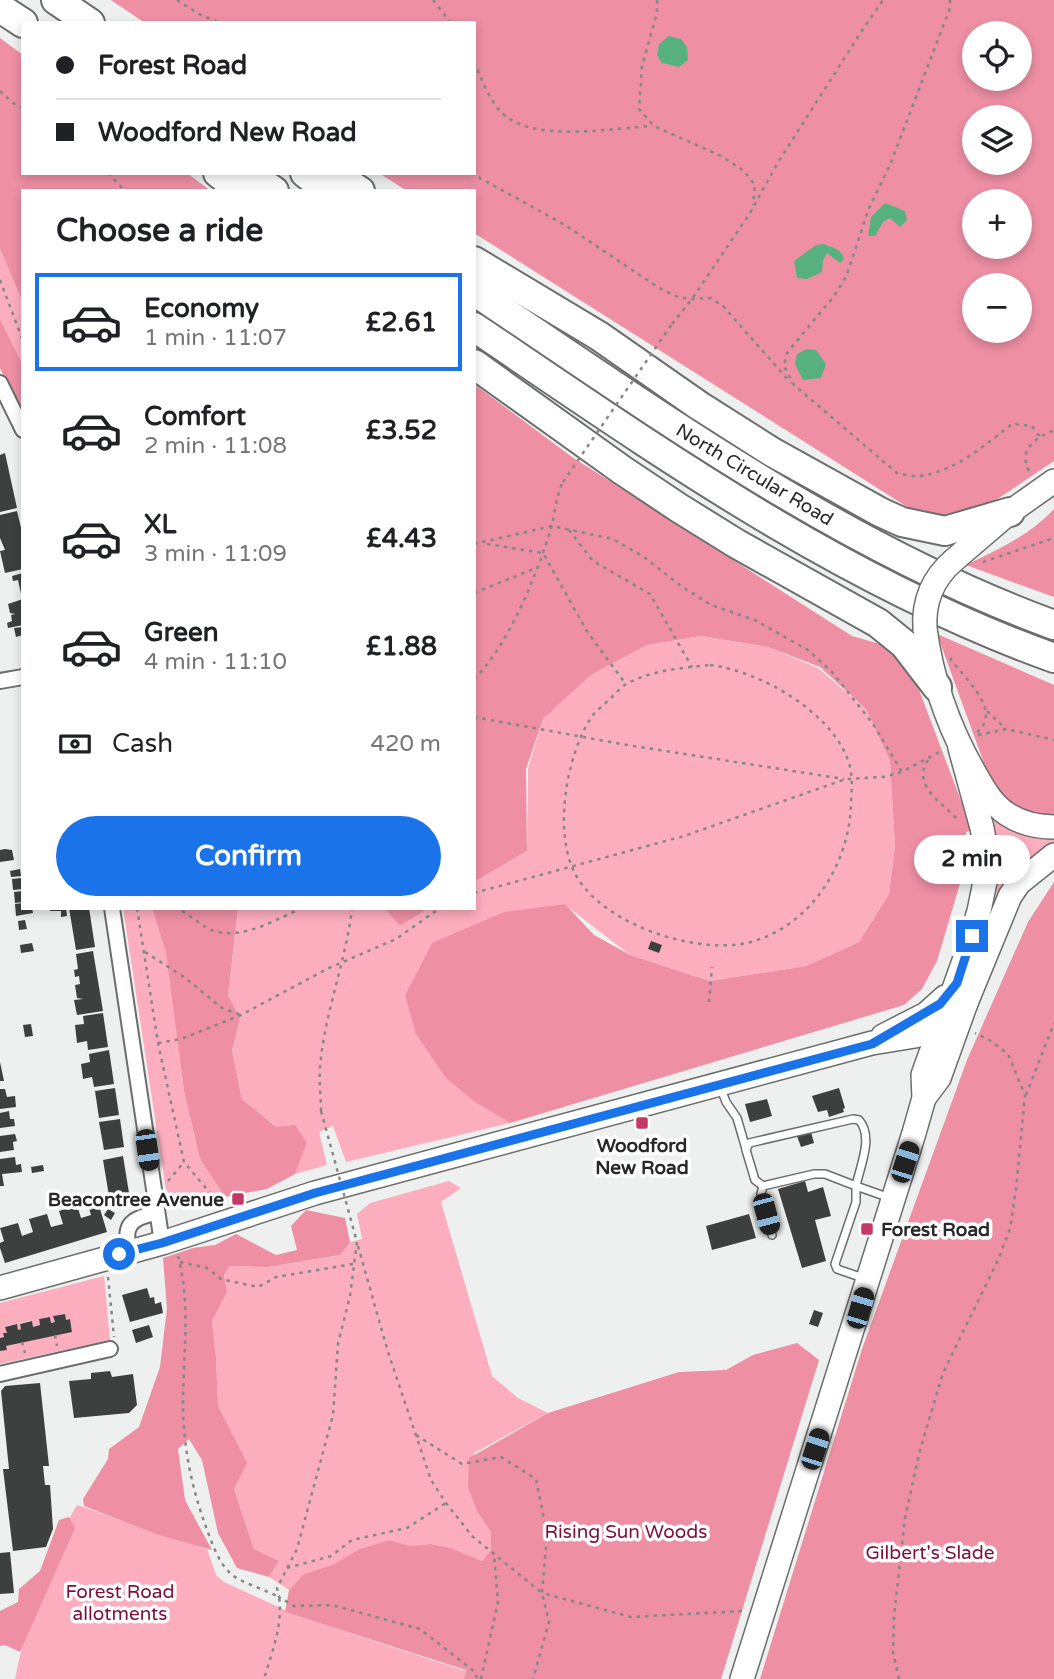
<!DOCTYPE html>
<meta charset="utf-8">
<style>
:root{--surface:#fff;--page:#f2f2f2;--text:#202124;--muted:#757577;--line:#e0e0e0;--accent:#1a73e8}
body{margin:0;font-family:"Varela Round",sans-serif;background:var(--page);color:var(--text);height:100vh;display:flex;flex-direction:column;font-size:26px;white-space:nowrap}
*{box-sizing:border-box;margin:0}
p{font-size:23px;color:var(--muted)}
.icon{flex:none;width:38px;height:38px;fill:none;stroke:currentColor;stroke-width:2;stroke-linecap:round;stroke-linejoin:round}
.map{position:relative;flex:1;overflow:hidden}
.drawer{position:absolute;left:21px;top:189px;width:455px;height:721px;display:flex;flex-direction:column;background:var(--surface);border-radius:0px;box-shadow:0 4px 10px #0003}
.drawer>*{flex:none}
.guide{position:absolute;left:21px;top:21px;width:455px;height:154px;border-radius:0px;box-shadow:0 4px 10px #0003;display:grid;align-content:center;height:154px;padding:0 35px;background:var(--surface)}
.tools{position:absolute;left:962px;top:21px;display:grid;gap:14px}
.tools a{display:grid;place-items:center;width:70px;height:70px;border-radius:50%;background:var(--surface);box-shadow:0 4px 10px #0003;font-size:35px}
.end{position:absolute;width:32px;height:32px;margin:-16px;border:9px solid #1a73e8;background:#fff;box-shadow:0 0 0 4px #fff}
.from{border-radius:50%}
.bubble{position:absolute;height:49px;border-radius:24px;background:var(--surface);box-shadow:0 4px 10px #0003;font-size:23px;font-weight:700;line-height:49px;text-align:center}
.car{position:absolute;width:21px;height:42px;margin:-21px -10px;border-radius:9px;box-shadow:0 0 5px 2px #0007;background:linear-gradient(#222 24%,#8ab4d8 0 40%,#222 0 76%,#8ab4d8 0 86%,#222 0)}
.guide b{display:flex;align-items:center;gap:24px;height:66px;font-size:26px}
.guide b+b{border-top:2px solid var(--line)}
.guide i{width:18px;height:18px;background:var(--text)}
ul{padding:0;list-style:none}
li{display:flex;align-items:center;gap:21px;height:98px;margin:0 14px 10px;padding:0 21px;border:4px solid transparent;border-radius:0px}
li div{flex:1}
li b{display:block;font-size:26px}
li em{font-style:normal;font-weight:700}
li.on{border-color:var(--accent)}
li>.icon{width:63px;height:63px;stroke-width:1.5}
h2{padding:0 35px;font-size:32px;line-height:84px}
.pay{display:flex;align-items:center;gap:18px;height:77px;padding:0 35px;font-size:26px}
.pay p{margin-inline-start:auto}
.button{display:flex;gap:14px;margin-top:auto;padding:14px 35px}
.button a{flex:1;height:80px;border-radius:42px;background:var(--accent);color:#fff;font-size:28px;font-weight:700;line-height:80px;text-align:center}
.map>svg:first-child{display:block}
.green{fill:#fdaebe}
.forest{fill:#ee8fa4;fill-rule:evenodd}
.water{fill:#56b17e}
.building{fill:#3e403f}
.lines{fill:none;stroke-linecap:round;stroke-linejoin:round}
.lane-casing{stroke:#6b6e6c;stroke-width:10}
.street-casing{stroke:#6b6e6c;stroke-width:18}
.primary-casing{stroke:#6b6e6c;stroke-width:26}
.highway-casing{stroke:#6b6e6c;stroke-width:32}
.path{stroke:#868887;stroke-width:2.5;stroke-dasharray:3.5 5;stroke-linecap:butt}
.lane{stroke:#fff;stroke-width:7}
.street{stroke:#fff;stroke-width:14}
.primary{stroke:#fff;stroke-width:23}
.highway{stroke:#fff;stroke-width:28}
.primary-bridge-casing{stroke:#6b6e6c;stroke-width:26;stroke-linecap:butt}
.path-bridge{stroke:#868887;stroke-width:2.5;stroke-dasharray:3.5 5;stroke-linecap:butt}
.primary-bridge{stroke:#fff;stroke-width:23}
.route{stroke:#1a73e8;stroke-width:9}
.poi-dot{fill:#c63866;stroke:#fff;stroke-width:2.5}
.labels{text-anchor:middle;stroke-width:7;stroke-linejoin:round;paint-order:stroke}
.street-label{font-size:19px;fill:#272827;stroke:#fff}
.poi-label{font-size:19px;font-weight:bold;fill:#272827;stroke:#fff}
.park-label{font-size:19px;fill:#7f0e3a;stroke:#fff}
</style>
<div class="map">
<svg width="1054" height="1679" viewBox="0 0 1054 1679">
<rect width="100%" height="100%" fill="#edf0ee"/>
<g class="green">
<polygon points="0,249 23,303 23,365 0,319"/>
<polygon points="701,636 768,647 818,668 866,709 890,761 895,845 889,894 859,942 806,966 710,981 630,955 564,904 432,943 405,995 475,1102 510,1123 346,1162 333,1126 319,1132 327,1165 295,1174 307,1143 276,1127 242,1099 232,1051 240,1018 228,997 238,908 384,908 400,926 429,908 474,908 474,882 527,851 528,768 543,719 591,675 647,645"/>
<polygon points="996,818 1054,837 1054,845 1013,869 991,901 1000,865 994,823"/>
<path d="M123,908H152L167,952L184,1091L200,1159L225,1197C205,1202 186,1210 167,1197Z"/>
<polygon points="449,1181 461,1188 441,1202 492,1376 518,1398 548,1413 474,1453 478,1513 491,1532 491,1550 482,1561 451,1548 431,1544 411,1546 389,1540 359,1549 336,1564 304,1574 289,1590 269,1577 279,1561 254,1549 234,1489 246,1463 218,1406 216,1357 212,1321 227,1292 224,1275 230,1266 268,1267 340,1255 350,1242 362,1239 357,1214 370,1203"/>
<polygon points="104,1276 110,1340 0,1364 0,1351 6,1350 6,1346 72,1331 70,1319 66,1320 64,1314 54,1316 55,1322 51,1323 50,1317 39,1319 40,1325 33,1327 31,1321 20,1323 21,1329 18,1330 16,1324 6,1326 7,1333 3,1333 4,1337 0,1338 0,1303"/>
<path d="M77,1505L207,1549L216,1575L224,1582L285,1610V1612L466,1671L464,1679H15C25,1628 50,1549 77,1505Z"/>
</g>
<g class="forest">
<path d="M111,0H1054V461L987,506L949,521L909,508L474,233V191H407L379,173H474V23H145ZM975,33H1020V79H975ZM975,117H1020V163H975ZM975,201H1020V247H975ZM975,285H1020V331H975Z"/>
<polygon points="0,38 23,55 23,173 187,173 211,191 23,191 23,303 0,249"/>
<polygon points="0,319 23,365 23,419 0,368"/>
<polygon points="474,384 572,457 852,636 897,649 915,679 972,830 966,832 967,860 937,961 922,989 904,1005 510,1123 475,1102 446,1078 416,1034 405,995 432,943 504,912 565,904 594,935 630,955 710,981 806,966 859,942 889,894 895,846 890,761 866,709 820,667 768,647 701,636 647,645 591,675 543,719 526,769 527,851 474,882"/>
<path d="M1054,509V597L966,565C998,549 1029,536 1054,509Z"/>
<polygon points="937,634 1054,685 1054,816 1035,815 1001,797 989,777"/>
<polygon points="1054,882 1054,1679 760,1679 862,1349 967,1060 1028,922"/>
<polygon points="152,908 238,908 228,996 240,1018 232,1051 242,1099 276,1127 295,1125 307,1143 295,1174 267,1189 225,1197 200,1159 184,1091 166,952"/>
<polygon points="384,908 429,908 400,926"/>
<polygon points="306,1210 345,1218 350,1242 340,1255 268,1267 230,1266 224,1275 227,1292 212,1321 216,1357 218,1406 247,1463 234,1489 254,1549 279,1561 269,1577 237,1568 218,1533 202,1460 189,1439 178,1449 185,1500 212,1550 159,1535 84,1506 83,1499 108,1459 109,1449 139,1427 160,1367 167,1308 163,1258 193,1248 215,1245 236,1234 276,1255 297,1250 291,1226"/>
<polygon points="797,1343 819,1360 721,1679 464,1679 466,1670 285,1612 289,1590 304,1574 335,1564 359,1549 389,1540 411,1546 431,1544 451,1548 482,1561 491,1550 491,1532 478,1513 468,1487 469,1458 548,1413 679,1372 726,1370 753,1355"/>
<polygon points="69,1517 75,1528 20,1652 5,1645 0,1646 0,1611 18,1602 19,1589 40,1571 59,1520"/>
</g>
<g class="water">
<polygon points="669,36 681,39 687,47 688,60 679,67 662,63 657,55 659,44"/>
<polygon points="885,203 905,211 907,220 900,227 890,218 883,222 875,236 868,236 871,217"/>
<path d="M824,244C834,249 840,247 844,259L840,263L827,253L823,261L822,272L807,279L797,278L794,261L816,245Z"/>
<polygon points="807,349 816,350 826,364 821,378 803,380 795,364 797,354"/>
</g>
<g class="building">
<polygon points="5,453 17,508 0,512 0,455"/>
<polygon points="17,511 23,536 23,569 5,573 0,551 5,550 0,538 0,515"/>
<polygon points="23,573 23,598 22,598 18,580 13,581 12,576"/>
<polygon points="23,599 23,625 8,628 7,623 12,621 11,615 15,614 10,613 8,604"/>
<polygon points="23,627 23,635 16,637 14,628"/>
<polygon points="5,849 12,850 14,860 0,862 0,850"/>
<polygon points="20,869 21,876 11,877 10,871"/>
<polygon points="22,878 23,889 13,890 12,879"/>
<polygon points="23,891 23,902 15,903 14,892"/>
<polygon points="23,903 23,908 32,908 33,913 16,916 15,904"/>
<polygon points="49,908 66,908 67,916 61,917 61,911 50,911"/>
<polygon points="69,908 89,908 95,947 76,950"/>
<polygon points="25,920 27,929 19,930 18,921"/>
<polygon points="651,941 662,945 659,953 648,949"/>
<polygon points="32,943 34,951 21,953 20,945"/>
<polygon points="93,951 103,1011 77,1015 74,1000 83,999 77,998 75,985 80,984 79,976 75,977 74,970 78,969 76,954"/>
<polygon points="103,1013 108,1047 88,1050 87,1041 77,1043 75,1025 84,1024 83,1016"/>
<polygon points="31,1024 33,1036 25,1037 23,1025"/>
<polygon points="109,1050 114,1084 94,1087 92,1077 83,1079 81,1064 90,1062 89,1054"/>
<polygon points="0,1062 4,1081 0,1081"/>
<polygon points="115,1088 119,1115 99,1118 95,1091"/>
<polygon points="839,1088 845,1108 843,1109 844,1112 829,1117 827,1110 818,1112 812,1096"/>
<polygon points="0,1089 5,1089 7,1097 15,1096 16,1107 0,1109"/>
<polygon points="767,1099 772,1116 750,1122 745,1104"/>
<polygon points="9,1111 10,1119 14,1119 15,1126 0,1128 0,1113"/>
<polygon points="120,1119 124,1147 104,1150 99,1122"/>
<polygon points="811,1132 814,1143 801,1147 797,1136"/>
<polygon points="15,1134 17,1141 13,1142 14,1150 0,1152 0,1136"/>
<polygon points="123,1156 131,1205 111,1208 103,1160"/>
<polygon points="15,1157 16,1165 21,1164 22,1172 2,1174 4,1186 0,1186 0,1159"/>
<polygon points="43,1165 44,1171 32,1173 31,1167"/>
<polygon points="805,1181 808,1192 823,1187 831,1216 815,1220 826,1261 802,1268 778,1189"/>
<polygon points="97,1199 107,1232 5,1263 0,1248 0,1243 4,1241 0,1228 18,1223 22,1236 33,1232 29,1219 47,1214 51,1227 63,1224 59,1211 77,1205 81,1218 91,1215 87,1202"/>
<polygon points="108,1209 115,1213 111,1220 104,1215"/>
<polygon points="749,1214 756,1238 712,1250 706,1226"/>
<polygon points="147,1288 150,1298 154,1297 155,1304 161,1302 163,1313 130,1322 122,1295"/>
<polygon points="814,1310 823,1313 818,1327 809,1324"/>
<polygon points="65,1314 66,1320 70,1319 72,1332 6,1346 7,1350 0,1351 0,1338 4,1337 3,1333 7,1333 5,1327 17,1324 18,1330 21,1329 20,1324 32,1321 33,1327 40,1325 39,1319 50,1317 51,1323 55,1322 53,1316"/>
<polygon points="149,1325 153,1337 136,1343 132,1330"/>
<polygon points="110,1371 112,1377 133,1374 137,1405 129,1413 74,1418 69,1381 91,1379 91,1373"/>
<polygon points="40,1383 49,1466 43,1466 45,1485 50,1485 53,1529 46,1547 13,1551 3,1469 9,1469 1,1391 5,1386"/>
<polygon points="10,1552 14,1593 0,1594 0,1553"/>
</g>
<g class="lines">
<g class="lane-casing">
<g id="lane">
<polyline points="720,1086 726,1102 737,1118 746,1149"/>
<path d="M853,1119L859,1120C874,1137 860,1166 856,1186L825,1174H814L763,1186L755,1180L746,1150L749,1143Z"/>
<polyline points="763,1186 761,1194 772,1235"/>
<polyline points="866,1279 837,1269 835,1264 856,1202 856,1186 890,1198"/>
</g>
</g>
<g class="street-casing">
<g id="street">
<polyline points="0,383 23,430"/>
<polyline points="0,681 23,677"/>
<polyline points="112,908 162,1243"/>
<path d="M129,1251C123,1225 131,1218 156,1213"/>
<polyline points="0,1374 110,1349"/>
</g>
</g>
<g class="primary-casing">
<g id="primary">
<polyline points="954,560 1010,512 1054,481"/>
<path d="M925,629C932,681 950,731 977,777C985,791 993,805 1007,814C1022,824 1037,827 1054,827"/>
<polyline points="883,1036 926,1014 945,997"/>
<polyline points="924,1098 939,1078 966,1003 1010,896 1019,883 1054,855"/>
<polyline points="0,1288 162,1243 315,1193 872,1043 915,1036 930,1029 966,1003"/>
<polyline points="742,1679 914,1133 924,1098 923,1075 964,961 979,911 986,877 987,855 982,828 960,748"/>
</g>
</g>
<g class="highway-casing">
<g id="highway">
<polyline points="56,0 90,23"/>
<polyline points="0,8 23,23"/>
<polyline points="218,173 241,191"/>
<polyline points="248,173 274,191"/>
<polyline points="305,173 328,191"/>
<polyline points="332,173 360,191"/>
<polyline points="474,261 599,336 698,405 772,452 880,512 902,522 945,531 1010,512"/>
<path d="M474,291C659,415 843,548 1054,625"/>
<path d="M474,327C659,452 842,582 1054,658"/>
<polyline points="474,364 622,470 679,508 737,544 878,623 904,644 937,687"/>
</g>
</g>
<g class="path">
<polyline points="177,0 199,14 220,23"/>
<polyline points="433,0 451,23"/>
<polyline points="657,0 657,13 642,66 639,109 654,126 721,156 744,171 755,185 753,205"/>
<path d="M950,0V8L890,165L869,208L846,277L834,296L787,353L784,366L794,385L897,473C904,474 913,477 919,476C955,472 985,445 1012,424L1032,426L1040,437"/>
<path d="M474,62C482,79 489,101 503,114C535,143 611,128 652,126"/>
<polyline points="0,91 13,103 23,108"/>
<polyline points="108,173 125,191"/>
<polyline points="471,173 565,225 659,288 678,297 692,299 711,298 723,306 791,383"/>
<polyline points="0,280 23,341"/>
<polyline points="672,324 692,299 750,213 777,164 863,29 883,0"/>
<path d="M1029,471C1018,448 1035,439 1054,430"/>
<polyline points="569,530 593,561 650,594 692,667"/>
<polyline points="474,544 552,526 613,539 644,557 681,586 711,605 755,620 808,650 833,673 873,724 902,772"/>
<polyline points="487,544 543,553 588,633 625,683"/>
<polyline points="983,562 1054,538"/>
<polyline points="474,593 536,568"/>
<path d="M950,658C965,680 1006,712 974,735"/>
<path d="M710,665C760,671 830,711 848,760C853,775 852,787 851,802C850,863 812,925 751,942C698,956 605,925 577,877C552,836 566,753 593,715C598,709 606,703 612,697C617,692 622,686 628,683C654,670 681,668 710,665Z"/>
<path d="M474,679C509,645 536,576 551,529C555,514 556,496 563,482"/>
<polyline points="987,711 1006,729"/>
<polyline points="474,717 621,744 844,779"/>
<polyline points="978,735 1006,729 1054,740"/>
<path d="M928,760C911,786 943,803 959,821"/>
<polyline points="474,893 684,836 846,779 883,777 902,772 941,751"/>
<polyline points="137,908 158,1043 184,1162 221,1206"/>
<path d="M174,908C190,912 202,929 218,932C246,938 277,919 302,908"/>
<polyline points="145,952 184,977 222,1008 241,1015"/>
<polyline points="709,1002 712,967"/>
<polyline points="158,1043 181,1039 241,1015 329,968 396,939 440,908"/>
<polyline points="1026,1095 1054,1023"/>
<path d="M321,1111C321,1097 319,1082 320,1068C324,1014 346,962 352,908"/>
<polyline points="168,1181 184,1162"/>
<polyline points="357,1242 350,1296 338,1344 333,1415 297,1549 277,1588 279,1597 294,1606 332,1605 420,1629 475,1672 477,1679"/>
<polyline points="358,1246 388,1352 431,1480 446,1503 472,1536 542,1593 549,1622 533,1679"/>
<path d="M178,1256C191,1304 183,1356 183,1405C183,1446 192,1489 206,1527C212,1543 218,1562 231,1574C238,1581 268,1591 279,1597C283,1625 272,1652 264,1679"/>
<polyline points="180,1262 207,1268 221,1279 258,1287 276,1277 353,1264"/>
<polyline points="108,1277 114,1337"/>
<polyline points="55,1335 57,1346"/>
<polyline points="22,1342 25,1353"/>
<polyline points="416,1435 462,1464 501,1457 536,1479 547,1535 542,1593 631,1617 743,1611"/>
<polyline points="287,1568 331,1556 352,1540 407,1528 446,1503"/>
<polyline points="481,1679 498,1602 494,1554"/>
<polyline points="899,1679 893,1652 894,1616 905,1518 920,1450 943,1373 998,1260 1010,1229 1016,1189 1025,1095 1008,1054 991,1041 975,1033"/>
</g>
<use href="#lane" class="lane"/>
<use href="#street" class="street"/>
<use href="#primary" class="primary"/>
<use href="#highway" class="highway"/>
<g class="primary-bridge-casing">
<path id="primary-bridge" d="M925,629C923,600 933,578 954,560"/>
</g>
<g class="path-bridge">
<polyline points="563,482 672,324"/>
<polyline points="321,1111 357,1242"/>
</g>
<use href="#primary-bridge" class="primary-bridge"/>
</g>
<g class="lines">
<polyline class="route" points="119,1254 162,1243 315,1193 872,1044 940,1004 957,983 972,936"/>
</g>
<g class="poi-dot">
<rect x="635" y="1116" width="14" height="14" rx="3.5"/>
<rect x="231" y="1192" width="14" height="14" rx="3.5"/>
<rect x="860" y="1222" width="14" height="14" rx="3.5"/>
</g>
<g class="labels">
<g class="street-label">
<text transform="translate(755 474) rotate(31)" y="7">North Circular Road</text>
</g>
<g class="poi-label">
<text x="642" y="1152">Woodford<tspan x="642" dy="22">New Road</tspan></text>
<text x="224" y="1206" text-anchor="end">Beacontree Avenue</text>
<text x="881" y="1236" text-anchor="start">Forest Road</text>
</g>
<g class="park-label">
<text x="626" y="1538">Rising Sun Woods</text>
<text x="930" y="1559">Gilbert's Slade</text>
<text x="120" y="1598">Forest Road<tspan x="120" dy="22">allotments</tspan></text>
</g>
</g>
</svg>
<div class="tools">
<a><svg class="icon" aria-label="locate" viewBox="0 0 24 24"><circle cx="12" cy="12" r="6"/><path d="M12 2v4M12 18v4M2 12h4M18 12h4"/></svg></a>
<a><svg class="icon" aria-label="layers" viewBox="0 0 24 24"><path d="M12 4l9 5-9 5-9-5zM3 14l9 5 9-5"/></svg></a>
<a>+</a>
<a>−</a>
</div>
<i class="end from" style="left:119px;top:1254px"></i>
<i class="end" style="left:972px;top:936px"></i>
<div class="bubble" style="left:914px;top:835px;width:116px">2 min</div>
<i class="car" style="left:147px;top:1150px;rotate:172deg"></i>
<i class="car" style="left:905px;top:1162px;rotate:18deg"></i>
<i class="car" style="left:766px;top:1214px;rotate:165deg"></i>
<i class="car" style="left:860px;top:1308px;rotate:16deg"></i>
<i class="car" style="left:815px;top:1449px;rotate:18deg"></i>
<div class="guide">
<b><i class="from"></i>Forest Road</b>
<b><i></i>Woodford New Road</b>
</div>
<section class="drawer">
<h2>Choose a ride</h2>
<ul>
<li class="on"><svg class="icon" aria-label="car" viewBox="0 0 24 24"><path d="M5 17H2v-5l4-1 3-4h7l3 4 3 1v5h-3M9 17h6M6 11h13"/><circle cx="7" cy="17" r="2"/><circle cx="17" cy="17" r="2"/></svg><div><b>Economy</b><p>1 min · 11:07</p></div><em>£2.61</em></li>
<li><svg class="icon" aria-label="car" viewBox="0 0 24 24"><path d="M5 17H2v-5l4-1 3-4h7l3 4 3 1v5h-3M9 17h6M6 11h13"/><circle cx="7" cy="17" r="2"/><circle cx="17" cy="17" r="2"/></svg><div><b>Comfort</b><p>2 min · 11:08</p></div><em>£3.52</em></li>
<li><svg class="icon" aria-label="car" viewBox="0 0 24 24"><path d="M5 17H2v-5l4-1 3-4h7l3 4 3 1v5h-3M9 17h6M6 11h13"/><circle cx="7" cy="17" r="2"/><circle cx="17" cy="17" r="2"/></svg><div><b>XL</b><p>3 min · 11:09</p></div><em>£4.43</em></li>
<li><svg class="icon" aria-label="car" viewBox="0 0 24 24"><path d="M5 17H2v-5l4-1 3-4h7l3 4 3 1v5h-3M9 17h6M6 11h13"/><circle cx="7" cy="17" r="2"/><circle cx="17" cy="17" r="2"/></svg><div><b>Green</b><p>4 min · 11:10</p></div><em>£1.88</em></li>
</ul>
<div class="pay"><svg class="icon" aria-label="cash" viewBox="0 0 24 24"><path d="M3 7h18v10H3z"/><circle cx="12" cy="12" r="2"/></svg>Cash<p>420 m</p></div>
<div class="button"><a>Confirm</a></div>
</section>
</div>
